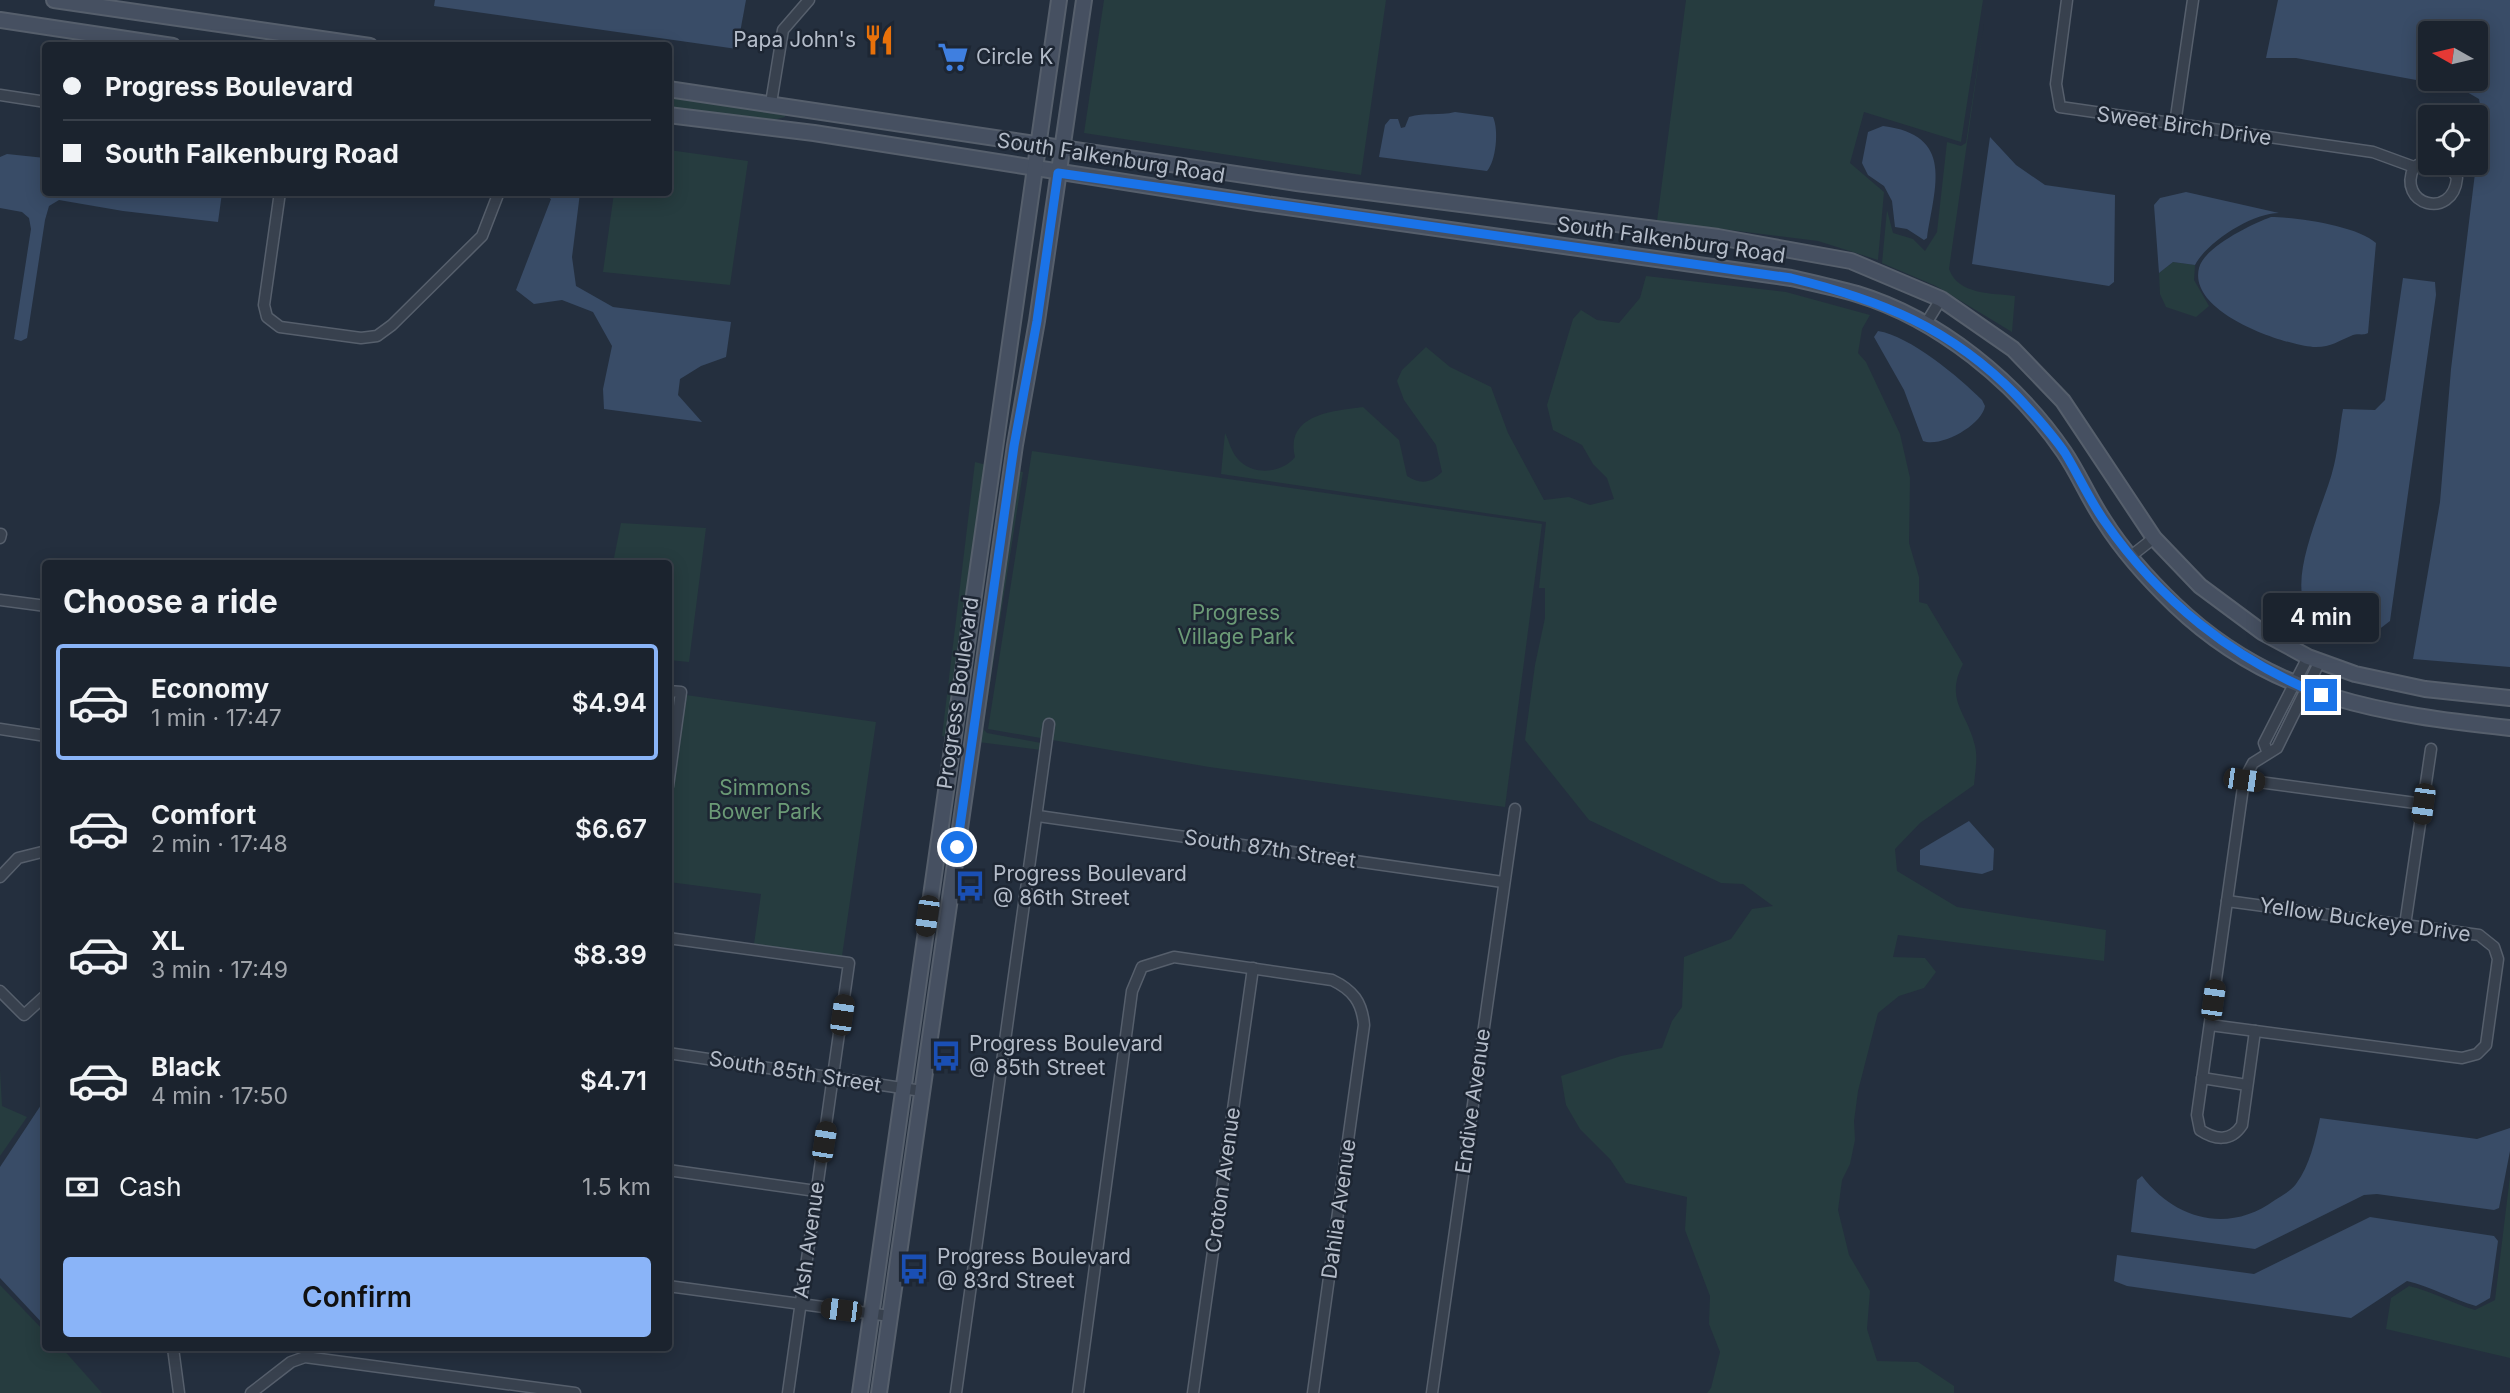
<!DOCTYPE html>
<meta charset="utf-8">
<style>
:root{--surface:#1b232e;--page:#242b36;--text:#f1f3f6;--muted:#a0a4aa;--line:#39404a;--accent:#8ab4f8}
body{margin:0;font-family:Inter,sans-serif;background:var(--page);color:var(--text);height:100vh;display:flex;flex-direction:column;font-size:26px;white-space:nowrap}
*{box-sizing:border-box;margin:0}
p{font-size:23px;color:var(--muted)}
.icon{flex:none;width:38px;height:38px;fill:none;stroke:currentColor;stroke-width:2;stroke-linecap:round;stroke-linejoin:round}
.map{position:relative;flex:1;overflow:hidden}
.drawer{position:absolute;left:42px;top:560px;width:630px;height:791px;display:flex;flex-direction:column;background:var(--surface);border-radius:7px;box-shadow:0 4px 18px #0003,0 0 0 2px var(--line)}
.drawer>*{flex:none}
.banner{position:absolute;left:42px;top:42px;width:630px;height:154px;border-radius:7px;box-shadow:0 4px 18px #0003,0 0 0 2px var(--line);display:grid;align-content:center;height:154px;padding:0 21px;background:var(--surface)}
.needle{width:46px;rotate:278deg}
.tools{position:absolute;left:2418px;top:21px;display:grid;gap:14px}
.tools a{display:grid;place-items:center;width:70px;height:70px;border-radius:7px;background:var(--surface);box-shadow:0 4px 18px #0003,0 0 0 2px var(--line);font-size:35px}
.end{position:absolute;width:32px;height:32px;margin:-16px;border:9px solid #1a73e8;background:#fff;box-shadow:0 0 0 4px #fff}
.from{border-radius:50%}
.bubble{position:absolute;height:49px;border-radius:7px;background:var(--surface);box-shadow:0 4px 18px #0003,0 0 0 2px var(--line);font-size:23px;font-weight:600;line-height:49px;text-align:center}
.car{position:absolute;width:21px;height:42px;margin:-21px -10px;border-radius:9px;box-shadow:0 0 5px 2px #0007;background:linear-gradient(#222 24%,#8ab4d8 0 40%,#222 0 76%,#8ab4d8 0 86%,#222 0)}
.banner b{display:flex;align-items:center;gap:24px;height:66px;font-size:26px}
.banner b+b{border-top:2px solid var(--line)}
.banner i{width:18px;height:18px;background:var(--text)}
ul{padding:0;list-style:none}
li{display:flex;align-items:center;gap:21px;height:116px;margin:0 14px 10px;padding:0 7px;border:4px solid transparent;border-radius:7px}
li div{flex:1}
li b{display:block;font-size:26px}
li em{font-style:normal;font-weight:600}
li.selected{border-color:var(--accent)}
li>.icon{width:63px;height:63px;stroke-width:1.5}
h2{padding:0 21px;font-size:32px;line-height:84px}
.pay{display:flex;align-items:center;gap:18px;height:77px;padding:0 21px;font-size:26px}
.pay p{margin-inline-start:auto}
.action{display:flex;gap:14px;margin-top:auto;padding:14px 21px}
.action a{flex:1;height:80px;border-radius:7px;background:var(--accent);color:#111;font-size:28px;font-weight:600;line-height:80px;text-align:center}
.map>svg:first-child{display:block}
.green{fill:#263c3f}
.water{fill:#394c67;fill-rule:evenodd}
.lines{fill:none;stroke-linecap:round;stroke-linejoin:round}
.street-casing{stroke:#565f6c;stroke-width:13}
.secondary-casing{stroke:#565f6c;stroke-width:18}
.street{stroke:#38414e;stroke-width:10}
.secondary{stroke:#465061;stroke-width:14}
.route{stroke:#1a73e8;stroke-width:9}
.labels{text-anchor:middle;stroke-width:5;stroke-linejoin:round;paint-order:stroke}
.poi-label{font-size:21px;fill:#b4bcc9;stroke:#1d2633;text-anchor:start}
.street-label{font-size:21px;fill:#b4bcc9;stroke:#1d2633}
.park-label{font-size:21px;fill:#6b9a76;stroke:#1d2633}
</style>
<div class="map">
<svg width="2510" height="1393" viewBox="0 0 2510 1393">
<rect width="100%" height="100%" fill="#242f3e"/>
<g class="green">
<polygon points="1104,0 1386,0 1361,175 1084,133"/>
<polygon points="1686,0 1983,0 1961,142 1864,112 1850,163 1884,192 1878,260 1818,241 1657,221"/>
<path d="M1984,24L1949,269C1958,295 1992,293 2015,296L2012,332L1936,286L1882,263L1887,210L1893,233L1913,239L1925,251L1937,232L1947,142L1961,146L1966,143Z"/>
<polygon points="669,94 785,113 785,117 773,120 669,107"/>
<polygon points="669,150 748,161 730,285 603,272 614,193 668,192"/>
<polygon points="2173,262 2195,265 2194,280 2209,306 2196,317 2166,307 2160,294 2159,273"/>
<path d="M1646,276L1786,292L1870,315L1862,329L1858,353L1866,362L1900,434L1910,478L1909,543L1919,577V602L1927,604L1963,664C1944,701 1968,713 1975,746C1978,758 1975,773 1974,785L1920,823L1895,849L1897,871L1957,907L2106,930L2104,961L1898,935L1893,957L1925,958L1936,972L1924,988L1899,996L1878,1013L1858,1091L1854,1121L1855,1140L1850,1164L1842,1180L1838,1210L1849,1255L1870,1291L1867,1329L1877,1361L1918,1362L1954,1386V1393H1707L1711,1388L1720,1352L1709,1324L1710,1296L1685,1230L1687,1197L1626,1183L1610,1159L1580,1129L1566,1105L1561,1076L1621,1056L1662,1048L1672,1021L1682,1007L1684,957L1731,939L1752,909L1773,906L1743,884L1721,883L1589,820L1525,740L1535,665L1545,618V588H1539L1546,522L1221,474L1225,433C1229,441 1231,451 1237,458C1251,476 1282,474 1295,457C1285,415 1331,411 1363,407L1399,440L1407,476C1421,485 1431,483 1442,472L1436,445L1404,400L1397,381L1402,370L1426,347L1450,367L1491,387L1508,433L1544,500L1569,497L1590,505L1614,499L1607,478L1593,464L1582,445L1553,430L1547,405L1573,319L1581,310L1597,320L1619,323L1640,298Z"/>
<polygon points="1032,451 1542,524 1505,807 1209,767 988,729"/>
<polygon points="975,462 987,465 948,737 942,736"/>
<polygon points="1017,471 1023,472 983,729 987,733 1041,743 1041,750 978,742"/>
<polygon points="621,523 706,528 689,662 669,660 668,564 613,563"/>
<polygon points="686,695 876,722 842,956 754,944 761,894 669,882 669,822"/>
<polygon points="0,1070 2,1106 27,1117 0,1156"/>
<path d="M2510,1176V1358L2386,1329L2391,1298L2409,1286C2432,1291 2451,1303 2475,1310L2495,1300Z"/>
<polygon points="0,1285 45,1332 46,1348 62,1348 102,1393 0,1393"/>
</g>
<g class="water">
<polygon points="435,0 746,0 737,49 434,6"/>
<path d="M2278,0H2510V667L2413,659L2440,502L2451,369L2482,116L2479,99L2460,88L2296,58H2266ZM2431,33H2476V79H2431Z"/>
<path d="M1455,112L1493,117C1499,130 1496,161 1487,171L1379,157L1385,125L1390,119H1398L1401,128L1405,127L1409,117C1425,112 1439,116 1455,112Z"/>
<path d="M1883,126C1955,135 1935,186 1927,238L1924,240L1907,229L1895,227L1892,201L1884,186L1868,175L1862,163L1868,132Z"/>
<polygon points="1990,137 2016,165 2045,185 2115,195 2114,282 2109,286 1972,264"/>
<polygon points="7,154 45,158 46,192 222,193 218,222 123,211 59,200 49,206 45,220 27,338 21,341 14,339 31,229 29,218 22,212 0,208 0,157"/>
<path d="M2186,192L2279,213C2252,213 2207,242 2195,265L2173,262L2159,273L2154,205L2160,198Z"/>
<polygon points="542,193 580,193 572,257 576,286 613,307 731,322 726,357 701,366 680,379 678,395 702,422 604,409 603,389 612,346 593,312 562,300 534,304 516,290 551,199"/>
<path d="M2271,217C2296,217 2358,226 2376,243L2368,333C2362,336 2358,333 2353,335C2338,341 2330,348 2313,347C2281,344 2188,312 2199,268C2204,247 2252,224 2271,217Z"/>
<path d="M2403,278L2435,282L2436,295L2390,621L2369,637C2353,634 2309,619 2304,603C2292,569 2323,506 2332,473C2338,453 2339,430 2343,409L2375,410L2385,400Z"/>
<path d="M1878,331C1910,336 1959,377 1982,400L1985,406C1982,425 1941,448 1923,441L1904,390L1874,337Z"/>
<polygon points="1969,821 1994,849 1993,870 1982,874 1920,865 1920,850"/>
<polygon points="45,1099 45,1326 0,1278 0,1167"/>
<path d="M2320,1118L2477,1139L2510,1128V1151L2499,1208L2494,1210L2377,1194L2364,1195L2255,1249L2131,1232L2137,1180L2142,1176C2175,1220 2229,1234 2275,1200C2281,1196 2291,1191 2296,1184C2310,1165 2315,1141 2320,1118Z"/>
<path d="M2370,1217L2494,1236L2498,1241L2490,1298L2476,1306C2452,1299 2432,1287 2407,1281L2351,1318L2127,1286L2114,1281L2117,1255L2254,1274Z"/>
</g>
<g class="lines">
<g class="street-casing">
<g id="street">
<polyline points="2067,0 2056,84 2060,107 2373,152 2414,167"/>
<polyline points="0,95 46,102"/>
<polyline points="771,103 783,30 809,0"/>
<polyline points="2175,124 2193,0"/>
<path d="M2431,158L2414,167C2396,205 2453,221 2457,178L2448,163"/>
<polyline points="280,192 264,305 267,317 280,327 361,338 377,336 392,325 482,236 499,192"/>
<polyline points="1925,325 1941,299"/>
<polyline points="0,538 1,534"/>
<polyline points="2131,556 2154,538"/>
<polyline points="0,600 46,606"/>
<polyline points="668,691 681,692 668,786"/>
<polyline points="0,729 46,736"/>
<polyline points="2267,751 2264,743 2308,657"/>
<polyline points="2244,780 2423,804"/>
<polyline points="1038,816 1503,882"/>
<polyline points="0,877 18,858 46,851"/>
<polyline points="2405,925 2431,749"/>
<polyline points="668,938 849,963 788,1393"/>
<polyline points="0,991 24,1015 46,995"/>
<polyline points="2210,1025 2462,1058 2477,1054 2486,1045 2498,959 2494,947 2479,935 2227,901"/>
<path d="M2255,1031L2242,1125C2231,1142 2215,1140 2200,1130L2197,1115L2244,780L2253,763L2277,748L2320,661"/>
<polyline points="668,1053 922,1091"/>
<polyline points="2202,1078 2247,1085"/>
<polyline points="668,1170 816,1191"/>
<polyline points="668,1286 890,1316"/>
<polyline points="173,1348 179,1393"/>
<polyline points="251,1393 291,1362 305,1357 575,1393"/>
<polyline points="956,1393 1049,724"/>
<path d="M1078,1393L1132,991L1142,967L1174,957L1332,980C1353,990 1362,1002 1364,1025L1313,1393"/>
<polyline points="1193,1393 1253,968"/>
<polyline points="1432,1393 1515,809"/>
</g>
</g>
<g class="secondary-casing">
<g id="secondary">
<polyline points="54,0 370,46"/>
<polyline points="0,20 173,46"/>
<polyline points="668,89 1297,183 1718,237 1851,261 1941,299 2013,349 2063,401 2154,538 2200,586 2262,632 2308,657 2355,674 2425,689 2510,698"/>
<path d="M668,115L814,133L1258,203L1791,278C1813,283 1836,288 1857,294C1939,319 2016,382 2064,452C2079,474 2089,499 2104,521C2123,551 2150,581 2175,605C2273,699 2383,714 2510,728"/>
<polyline points="860,1393 1059,0"/>
<polyline points="879,1393 1015,445 1037,321 1084,0"/>
</g>
</g>
<use href="#street" class="street"/>
<use href="#secondary" class="secondary"/>
</g>
<g class="lines">
<path class="route" d="M957,847L1014,446L1037,321L1058,173L1791,278C1881,300 1951,328 2017,396C2033,413 2052,434 2065,453C2079,476 2090,501 2105,522C2159,600 2233,659 2321,695"/>
</g>
<defs>
<g id="restaurant-bare" transform="scale(2.415)"><path d="M-5-6h1v4h1v-4h1v4h1v-4h1v5L-1.5 .5V6h-2V.5L-5-1ZM5-6V6H3V1.5H1.5Q1.5-4 5-6Z" fill="#e8710a" stroke="#1d2633" stroke-width="2.5" paint-order="stroke"/></g>
<g id="supermarket-bare" transform="scale(2.415)"><path d="M-6-5.5h2.5l.6 2H6L4.5 2H-2.5L-4.4-4H-6ZM-1.5 3.2a1.3 1.3 0 1 0 .1 0ZM3 3.2a1.3 1.3 0 1 0 .1 0Z" fill="#3f7fe0" stroke="#1d2633" stroke-width="2.5" paint-order="stroke"/></g>
<g id="bus-bare" transform="scale(2.415)"><path d="M-5-6H5V4H4V6H2V4H-2V6H-4V4H-5ZM-3.5-4V0h7V-4ZM-3.5 1.2v1.5H-2V1.2ZM2 1.2v1.5H3.5V1.2Z" fill="#1a4fb4" stroke="#1d2633" stroke-width="2.5" paint-order="stroke"/></g>
</defs>
<g fill-rule="evenodd">
<use href="#restaurant-bare" x="879" y="40"/>
<use href="#supermarket-bare" x="953" y="57"/>
<use href="#bus-bare" x="970" y="886"/>
<use href="#bus-bare" x="946" y="1056"/>
<use href="#bus-bare" x="914" y="1269"/>
</g>
<g class="labels">
<g class="poi-label">
<text x="856" y="47" text-anchor="end">Papa John's</text>
<text x="976" y="64">Circle K</text>
<text x="993" y="881">Progress Boulevard<tspan x="993" dy="24">@ 86th Street</tspan></text>
<text x="969" y="1051">Progress Boulevard<tspan x="969" dy="24">@ 85th Street</tspan></text>
<text x="937" y="1264">Progress Boulevard<tspan x="937" dy="24">@ 83rd Street</tspan></text>
</g>
<g class="street-label">
<text transform="translate(2184 126) rotate(8)" y="7">Sweet Birch Drive</text>
<text transform="translate(1111 158) rotate(9)" y="7">South Falkenburg Road</text>
<text transform="translate(1671 240) rotate(8)" y="7">South Falkenburg Road</text>
<text transform="translate(958 693) rotate(-82)" y="7">Progress Boulevard</text>
<text transform="translate(1270 849) rotate(8)" y="7">South 87th Street</text>
<text transform="translate(2365 920) rotate(8)" y="7">Yellow Buckeye Drive</text>
<text transform="translate(795 1072) rotate(9)" y="7">South 85th Street</text>
<text transform="translate(1473 1101) rotate(-82)" y="7">Endive Avenue</text>
<text transform="translate(1223 1180) rotate(-82)" y="7">Croton Avenue</text>
<text transform="translate(1339 1209) rotate(-82)" y="7">Dahlia Avenue</text>
<text transform="translate(809 1240) rotate(-82)" y="7">Ash Avenue</text>
</g>
<g class="park-label">
<text x="1236" y="620">Progress<tspan x="1236" dy="24">Village Park</tspan></text>
<text x="765" y="795">Simmons<tspan x="765" dy="24">Bower Park</tspan></text>
</g>
</g>
</svg>
<div class="tools">
<a><svg class="needle" viewBox="-14 -14 28 28"><path d="M0-13l5 13h-10z" fill="#e53935"/><path d="M0 13l5-13h-10z" fill="#a0a4aa"/></svg></a>
<a><svg class="icon" aria-label="locate" viewBox="0 0 24 24"><circle cx="12" cy="12" r="6"/><path d="M12 2v4M12 18v4M2 12h4M18 12h4"/></svg></a>
</div>
<i class="end from" style="left:957px;top:847px"></i>
<i class="end" style="left:2321px;top:695px"></i>
<div class="bubble" style="left:2263px;top:593px;width:116px">4 min</div>
<i class="car" style="left:2244px;top:780px;rotate:98deg"></i>
<i class="car" style="left:2423px;top:804px;rotate:188deg"></i>
<i class="car" style="left:927px;top:916px;rotate:188deg"></i>
<i class="car" style="left:2213px;top:1000px;rotate:8deg"></i>
<i class="car" style="left:842px;top:1015px;rotate:8deg"></i>
<i class="car" style="left:824px;top:1142px;rotate:9deg"></i>
<i class="car" style="left:841px;top:1310px;rotate:277deg"></i>
<div class="banner">
<b><i class="from"></i>Progress Boulevard</b>
<b><i></i>South Falkenburg Road</b>
</div>
<section class="drawer">
<h2>Choose a ride</h2>
<ul>
<li class="selected"><svg class="icon" aria-label="car" viewBox="0 0 24 24"><path d="M5 17H2v-5l4-1 3-4h7l3 4 3 1v5h-3M9 17h6M6 11h13"/><circle cx="7" cy="17" r="2"/><circle cx="17" cy="17" r="2"/></svg><div><b>Economy</b><p>1 min · 17:47</p></div><em>$4.94</em></li>
<li><svg class="icon" aria-label="car" viewBox="0 0 24 24"><path d="M5 17H2v-5l4-1 3-4h7l3 4 3 1v5h-3M9 17h6M6 11h13"/><circle cx="7" cy="17" r="2"/><circle cx="17" cy="17" r="2"/></svg><div><b>Comfort</b><p>2 min · 17:48</p></div><em>$6.67</em></li>
<li><svg class="icon" aria-label="car" viewBox="0 0 24 24"><path d="M5 17H2v-5l4-1 3-4h7l3 4 3 1v5h-3M9 17h6M6 11h13"/><circle cx="7" cy="17" r="2"/><circle cx="17" cy="17" r="2"/></svg><div><b>XL</b><p>3 min · 17:49</p></div><em>$8.39</em></li>
<li><svg class="icon" aria-label="car" viewBox="0 0 24 24"><path d="M5 17H2v-5l4-1 3-4h7l3 4 3 1v5h-3M9 17h6M6 11h13"/><circle cx="7" cy="17" r="2"/><circle cx="17" cy="17" r="2"/></svg><div><b>Black</b><p>4 min · 17:50</p></div><em>$4.71</em></li>
</ul>
<div class="pay"><svg class="icon" aria-label="cash" viewBox="0 0 24 24"><path d="M3 7h18v10H3z"/><circle cx="12" cy="12" r="2"/></svg>Cash<p>1.5 km</p></div>
<div class="action"><a>Confirm</a></div>
</section>
</div>
